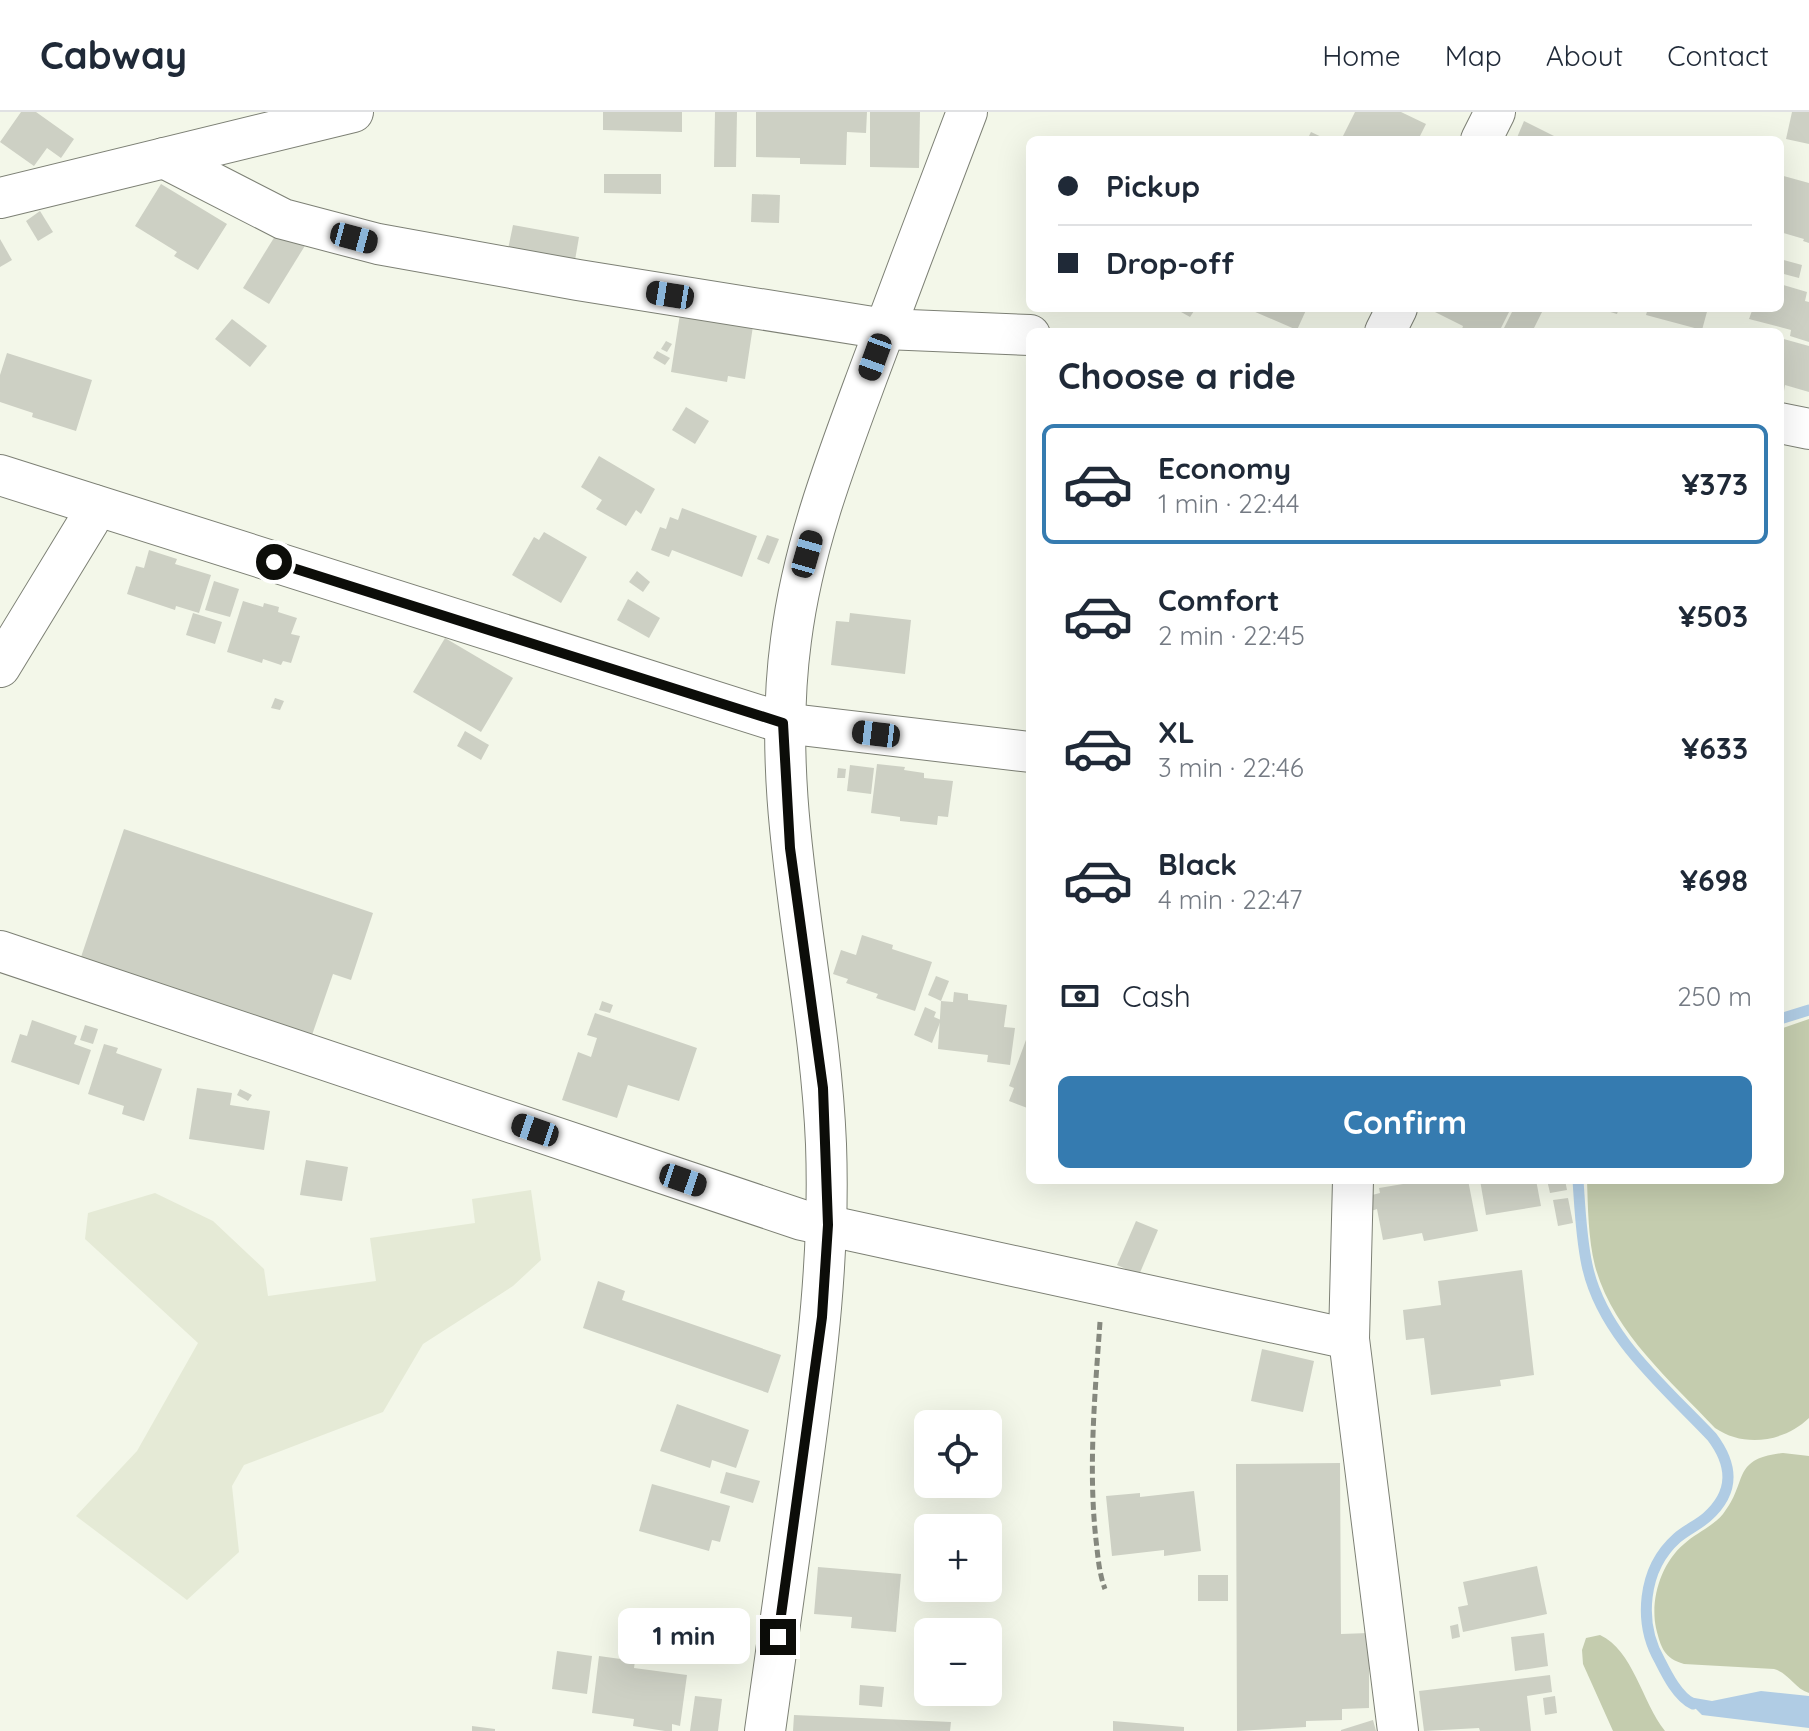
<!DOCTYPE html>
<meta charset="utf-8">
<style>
:root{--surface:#fff;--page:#f2f2f3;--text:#1f2937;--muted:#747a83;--line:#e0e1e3;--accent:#357bb0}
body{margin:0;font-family:Quicksand,sans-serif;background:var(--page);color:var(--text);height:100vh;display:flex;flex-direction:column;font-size:30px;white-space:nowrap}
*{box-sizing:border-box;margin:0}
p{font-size:26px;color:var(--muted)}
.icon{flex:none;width:44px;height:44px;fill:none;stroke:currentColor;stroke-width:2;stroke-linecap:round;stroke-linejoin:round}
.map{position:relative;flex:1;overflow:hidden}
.side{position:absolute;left:1026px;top:216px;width:758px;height:856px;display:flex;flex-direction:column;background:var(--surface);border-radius:12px;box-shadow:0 8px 32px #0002}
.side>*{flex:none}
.top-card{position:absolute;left:1026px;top:24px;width:758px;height:176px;border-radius:12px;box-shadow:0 8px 32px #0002;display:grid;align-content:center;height:176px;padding:0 32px;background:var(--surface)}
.buttons{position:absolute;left:914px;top:1298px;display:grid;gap:16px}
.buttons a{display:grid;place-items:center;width:88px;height:88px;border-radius:12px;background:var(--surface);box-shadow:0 8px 32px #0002;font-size:40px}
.end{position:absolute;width:36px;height:36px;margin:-18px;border:10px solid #0c0d09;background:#fff;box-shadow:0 0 0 4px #fff}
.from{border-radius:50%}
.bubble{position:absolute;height:56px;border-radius:12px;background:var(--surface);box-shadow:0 8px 32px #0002;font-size:26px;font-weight:700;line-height:56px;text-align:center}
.car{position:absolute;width:24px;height:48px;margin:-24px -12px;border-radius:10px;box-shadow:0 0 6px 2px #0007;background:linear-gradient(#222 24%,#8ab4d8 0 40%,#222 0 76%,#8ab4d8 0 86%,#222 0)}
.top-card b{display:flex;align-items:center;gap:28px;height:76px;font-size:30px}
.top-card b+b{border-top:2px solid var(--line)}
.top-card i{width:20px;height:20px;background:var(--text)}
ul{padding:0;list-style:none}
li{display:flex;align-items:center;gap:24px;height:120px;margin:0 16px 12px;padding:0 16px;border:4px solid transparent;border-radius:12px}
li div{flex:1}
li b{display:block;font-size:30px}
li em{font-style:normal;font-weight:700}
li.on{border-color:var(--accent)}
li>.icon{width:72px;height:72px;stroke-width:1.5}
h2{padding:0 32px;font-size:36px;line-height:96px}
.pay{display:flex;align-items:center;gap:20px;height:88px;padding:0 32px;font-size:30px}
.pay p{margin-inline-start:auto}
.button{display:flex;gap:16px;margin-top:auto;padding:16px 32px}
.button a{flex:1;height:92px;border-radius:12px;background:var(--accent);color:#fff;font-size:32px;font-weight:700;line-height:92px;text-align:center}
header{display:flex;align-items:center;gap:48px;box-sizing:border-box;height:112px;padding:0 40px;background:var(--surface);border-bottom:2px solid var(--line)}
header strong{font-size:38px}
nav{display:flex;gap:44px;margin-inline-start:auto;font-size:28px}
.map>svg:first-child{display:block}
.built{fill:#e5ead6}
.green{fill:#c4ccae}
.water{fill:#b0cce4}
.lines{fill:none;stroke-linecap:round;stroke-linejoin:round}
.stream{stroke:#b0cce4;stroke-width:11}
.building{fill:#cdd0c4}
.minor-casing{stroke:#7d8075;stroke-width:42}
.path{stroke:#85887e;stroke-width:5;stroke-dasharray:8 4;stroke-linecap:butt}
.minor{stroke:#fff;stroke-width:40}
.route{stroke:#0c0d09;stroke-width:10}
</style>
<header>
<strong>Cabway</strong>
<nav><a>Home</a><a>Map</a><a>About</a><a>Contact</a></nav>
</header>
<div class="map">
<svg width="1809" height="1619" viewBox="0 0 1809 1619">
<rect width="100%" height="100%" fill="#f3f7e9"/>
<polygon class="built" points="531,1078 541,1148 513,1174 423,1232 383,1300 244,1353 232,1374 239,1440 187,1488 76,1404 137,1339 198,1231 85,1127 88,1101 155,1081 213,1109 264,1157 268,1184 376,1169 370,1126 475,1111 472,1087"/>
<g class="green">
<path d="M1809,907V1306C1784,1330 1744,1336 1715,1316C1670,1268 1613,1220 1595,1154C1588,1126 1588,1096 1587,1068H1780V917Z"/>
<path d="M1783,1341L1809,1344V1581C1794,1576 1789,1561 1774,1557L1684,1552C1664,1546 1661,1536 1656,1516C1650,1488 1661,1451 1684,1432C1696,1421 1712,1415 1723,1402C1749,1370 1730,1347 1783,1341Z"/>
<path d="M1600,1523C1633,1538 1642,1590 1665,1619H1613L1583,1552L1582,1538L1586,1526Z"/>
</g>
<polygon class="water" points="1761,1579 1809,1584 1809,1616 1702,1603 1683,1584 1712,1589"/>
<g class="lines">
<g class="stream">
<polyline points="1780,907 1809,898"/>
<path d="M1578,1068C1580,1097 1581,1125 1587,1153C1602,1224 1665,1275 1712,1325C1733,1353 1735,1380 1707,1405C1698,1413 1686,1418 1677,1426C1642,1457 1638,1511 1660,1549C1667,1563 1678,1585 1693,1592"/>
</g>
</g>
<g class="building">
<polygon points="21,0 36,0 74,27 61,46 47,36 34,54 0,30"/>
<polygon points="603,0 682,0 682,20 603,18"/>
<polygon points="715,0 737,0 736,55 714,55"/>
<polygon points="756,0 867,0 866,21 847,20 846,53 800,52 800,46 756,45"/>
<polygon points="870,0 920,0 919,56 870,55"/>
<polygon points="1355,0 1401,0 1426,12 1418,28 1351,28 1343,24"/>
<polygon points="1792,0 1809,0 1809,32 1786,27"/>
<polygon points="1524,9 1554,24 1552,28 1516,28"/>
<polygon points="1311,20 1328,28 1307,28"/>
<polygon points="604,62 661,62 661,82 604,81"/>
<polygon points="1780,63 1809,71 1809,131 1803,129 1804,127 1780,120"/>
<polygon points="161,72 227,112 198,158 174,144 177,140 135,114"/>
<polygon points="752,82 780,83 779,111 751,110"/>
<polygon points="40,99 53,120 38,129 26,109"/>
<polygon points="513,113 579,125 574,154 507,142"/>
<polygon points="280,116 306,132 269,192 243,176"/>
<polygon points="0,127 12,148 0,155"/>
<polygon points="1780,147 1802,153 1799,166 1780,161"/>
<polygon points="1780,172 1807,180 1805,189 1809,190 1809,230 1790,224 1791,218 1749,207 1753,196 1780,196"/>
<polygon points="1174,196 1196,196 1190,205"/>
<polygon points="1246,196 1307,196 1297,218"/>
<polygon points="1427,196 1511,196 1499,220 1461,220 1463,214"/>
<polygon points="1514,196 1544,196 1532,220 1502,220"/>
<polygon points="1597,196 1619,196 1617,202"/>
<polygon points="1648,196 1708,196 1702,218 1646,203"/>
<polygon points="680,202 753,214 745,267 728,264 727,270 671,260"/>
<polygon points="232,207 267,234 250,255 215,227"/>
<polygon points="1780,226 1809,234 1809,280 1785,273 1784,279 1780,278"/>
<polygon points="666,229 672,232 667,240 661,237"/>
<polygon points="657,239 670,246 665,253 653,246"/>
<polygon points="7,241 92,268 76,319 32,305 33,301 0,290 0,263"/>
<polygon points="686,295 709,309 695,332 672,318"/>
<polygon points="599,344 655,377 641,402 636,398 626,414 596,397 602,388 581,375"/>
<polygon points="682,396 757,424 742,465 672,438 669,445 651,438 660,415 666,417 670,405 678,408"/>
<polygon points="544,420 587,445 561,491 512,463 534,425 539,428"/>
<polygon points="767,423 779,427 769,452 757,447"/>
<polygon points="149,438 177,447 175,452 211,463 199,501 176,494 175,498 127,482 136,454 144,456"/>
<polygon points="637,459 650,470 643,480 629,470"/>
<polygon points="214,469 239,477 230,505 205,498"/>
<polygon points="628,487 660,506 649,526 617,508"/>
<polygon points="243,489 263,495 264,491 279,495 278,500 297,506 291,522 300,524 291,551 283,549 281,553 263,547 262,551 227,540"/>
<polygon points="193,501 222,510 215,532 186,523"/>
<polygon points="850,501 911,508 905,562 831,553 836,509 849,510"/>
<polygon points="445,526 513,566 481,620 413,580"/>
<polygon points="275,586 284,589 280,598 271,596"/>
<polygon points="465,619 489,633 481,648 457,634"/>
<polygon points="877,652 905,655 904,658 924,661 924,666 953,669 948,705 938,704 937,713 900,709 900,705 871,701"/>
<polygon points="850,653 874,656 871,682 847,679"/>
<polygon points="838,656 846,657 845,666 837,666"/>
<polygon points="124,717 373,801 351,868 333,862 311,926 80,848"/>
<polygon points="862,823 893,833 892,837 932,850 915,899 876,886 878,882 846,871 848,867 833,862 841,838 856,843"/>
<polygon points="936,864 949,869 941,889 928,883"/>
<polygon points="954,880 968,882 968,888 1007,893 1004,915 1015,916 1010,953 987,950 988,943 938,937 941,889 953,890"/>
<polygon points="602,889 613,893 610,901 599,898"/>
<polygon points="925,895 936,900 934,905 941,908 932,931 914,923"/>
<polygon points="595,901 697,936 679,989 628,973 617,1006 562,988 578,940 591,945 597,926 587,923"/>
<polygon points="32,908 77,924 74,932 91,938 79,973 11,950 20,922 27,924"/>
<polygon points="85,913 98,917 93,932 80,928"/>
<polygon points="1030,917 1030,997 1009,989 1014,976 1009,974"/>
<polygon points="104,932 118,936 116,941 162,957 144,1009 122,1002 124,994 88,982"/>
<polygon points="197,976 232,981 230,993 270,999 264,1038 189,1027"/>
<polygon points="240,977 252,983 248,989 237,983"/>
<polygon points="306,1048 348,1055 342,1089 300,1083"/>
<polygon points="1427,1068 1468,1068 1478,1119 1424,1129 1422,1121 1383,1128 1377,1097 1371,1099 1368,1084 1380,1081 1379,1076"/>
<polygon points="1480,1068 1536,1068 1541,1094 1486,1103"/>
<polygon points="1547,1068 1565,1068 1567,1078 1550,1081"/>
<polygon points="1568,1086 1573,1111 1558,1114 1553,1088"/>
<polygon points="1136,1109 1158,1118 1139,1163 1117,1153"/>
<polygon points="1522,1158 1534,1263 1500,1268 1501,1274 1431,1283 1424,1226 1406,1228 1403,1198 1441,1193 1438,1169"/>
<polygon points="598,1169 625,1179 622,1188 781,1243 768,1281 583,1216"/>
<polygon points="1262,1237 1314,1249 1303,1300 1251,1289"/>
<polygon points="677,1292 749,1318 736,1356 712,1348 710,1356 660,1339"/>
<polygon points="1340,1351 1341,1522 1369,1521 1369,1596 1342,1597 1342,1608 1306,1609 1306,1615 1237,1619 1236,1352"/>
<polygon points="726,1360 760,1369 753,1391 720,1381"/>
<polygon points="652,1372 730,1394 720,1430 712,1428 709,1439 639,1419"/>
<polygon points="1194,1379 1201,1439 1164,1444 1164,1438 1112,1444 1106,1384 1140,1381 1140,1385"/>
<polygon points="1537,1454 1547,1502 1463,1520 1458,1495 1468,1493 1463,1470"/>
<polygon points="818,1455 901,1462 896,1520 851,1516 852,1505 814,1502"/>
<rect x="1198" y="1463" width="30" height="26"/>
<polygon points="1458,1512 1460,1525 1452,1527 1450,1514"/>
<polygon points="1544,1521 1548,1554 1515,1559 1511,1525"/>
<polygon points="557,1539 592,1544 587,1582 552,1577"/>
<polygon points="599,1544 635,1549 634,1556 687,1563 680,1614 672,1612 672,1619 665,1619 633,1614 634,1607 592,1601"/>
<polygon points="1550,1563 1552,1580 1527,1584 1531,1619 1480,1619 1479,1616 1424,1619 1419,1579"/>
<polygon points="860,1573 884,1575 882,1595 859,1593"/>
<polygon points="695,1584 722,1587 718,1619 690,1619"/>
<polygon points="1555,1584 1557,1601 1545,1603 1543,1586"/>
<polygon points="794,1603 951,1610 950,1619 793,1619"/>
<polygon points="1373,1608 1376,1619 1341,1619 1341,1618"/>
<polygon points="1113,1609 1184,1615 1184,1619 1113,1619"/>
<polygon points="472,1614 495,1617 495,1619 472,1619"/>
</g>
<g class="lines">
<g class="minor-casing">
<g id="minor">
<polyline points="1481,28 1495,0"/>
<polyline points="164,46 283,107 378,132 578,168 885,217 1030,223"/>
<polyline points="0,86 353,0"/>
<polyline points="1385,220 1397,196"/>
<polyline points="1780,311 1809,317"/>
<polyline points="0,363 783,611 1030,640"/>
<polyline points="0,555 89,409 94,393"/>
<polyline points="0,839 802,1108 1349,1227"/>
<polyline points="1353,1068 1349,1227 1398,1619"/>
<path d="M765,1619C777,1531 789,1443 802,1355C817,1247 830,1142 826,1032C819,863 768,698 791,528C803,433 837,346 870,257C902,171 934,86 967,0"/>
</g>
</g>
<path class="path" d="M1100,1210C1095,1282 1088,1356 1096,1428C1098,1445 1099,1461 1105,1477"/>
<use href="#minor" class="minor"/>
</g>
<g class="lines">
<polyline class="route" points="274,450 783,611 790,736 823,976 828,1113 822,1205 778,1525"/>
</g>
</svg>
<div class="buttons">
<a><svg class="icon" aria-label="locate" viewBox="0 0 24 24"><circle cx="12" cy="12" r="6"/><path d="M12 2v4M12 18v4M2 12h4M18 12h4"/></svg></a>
<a>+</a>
<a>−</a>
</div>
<i class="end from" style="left:274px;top:450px"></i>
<i class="end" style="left:778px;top:1525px"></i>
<div class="bubble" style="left:618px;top:1496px;width:132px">1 min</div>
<i class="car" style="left:354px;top:126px;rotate:105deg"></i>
<i class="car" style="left:670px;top:183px;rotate:279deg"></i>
<i class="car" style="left:875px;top:245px;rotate:200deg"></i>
<i class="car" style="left:807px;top:442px;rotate:16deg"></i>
<i class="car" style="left:876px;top:622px;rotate:277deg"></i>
<i class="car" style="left:535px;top:1018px;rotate:289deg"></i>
<i class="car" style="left:683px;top:1068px;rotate:109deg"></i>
<div class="top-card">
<b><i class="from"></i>Pickup</b>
<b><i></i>Drop-off</b>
</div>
<section class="side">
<h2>Choose a ride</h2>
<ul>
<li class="on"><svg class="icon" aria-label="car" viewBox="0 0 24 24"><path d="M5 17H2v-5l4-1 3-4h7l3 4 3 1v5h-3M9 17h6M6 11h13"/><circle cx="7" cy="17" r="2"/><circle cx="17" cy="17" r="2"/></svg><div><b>Economy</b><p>1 min · 22:44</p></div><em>¥373</em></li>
<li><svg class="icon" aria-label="car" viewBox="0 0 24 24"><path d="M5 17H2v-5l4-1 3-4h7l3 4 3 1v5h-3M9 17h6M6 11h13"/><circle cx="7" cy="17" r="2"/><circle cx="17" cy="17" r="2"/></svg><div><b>Comfort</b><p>2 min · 22:45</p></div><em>¥503</em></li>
<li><svg class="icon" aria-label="car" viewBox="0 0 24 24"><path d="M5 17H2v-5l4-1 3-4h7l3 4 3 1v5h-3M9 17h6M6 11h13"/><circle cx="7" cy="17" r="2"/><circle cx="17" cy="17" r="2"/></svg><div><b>XL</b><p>3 min · 22:46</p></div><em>¥633</em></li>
<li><svg class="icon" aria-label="car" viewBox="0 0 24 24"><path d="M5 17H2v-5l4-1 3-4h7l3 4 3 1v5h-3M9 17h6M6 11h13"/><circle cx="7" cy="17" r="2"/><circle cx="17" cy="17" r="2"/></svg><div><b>Black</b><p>4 min · 22:47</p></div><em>¥698</em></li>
</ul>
<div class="pay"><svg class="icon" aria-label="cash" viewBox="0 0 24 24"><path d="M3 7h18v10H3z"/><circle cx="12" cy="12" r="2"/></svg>Cash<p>250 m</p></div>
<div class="button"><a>Confirm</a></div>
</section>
</div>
